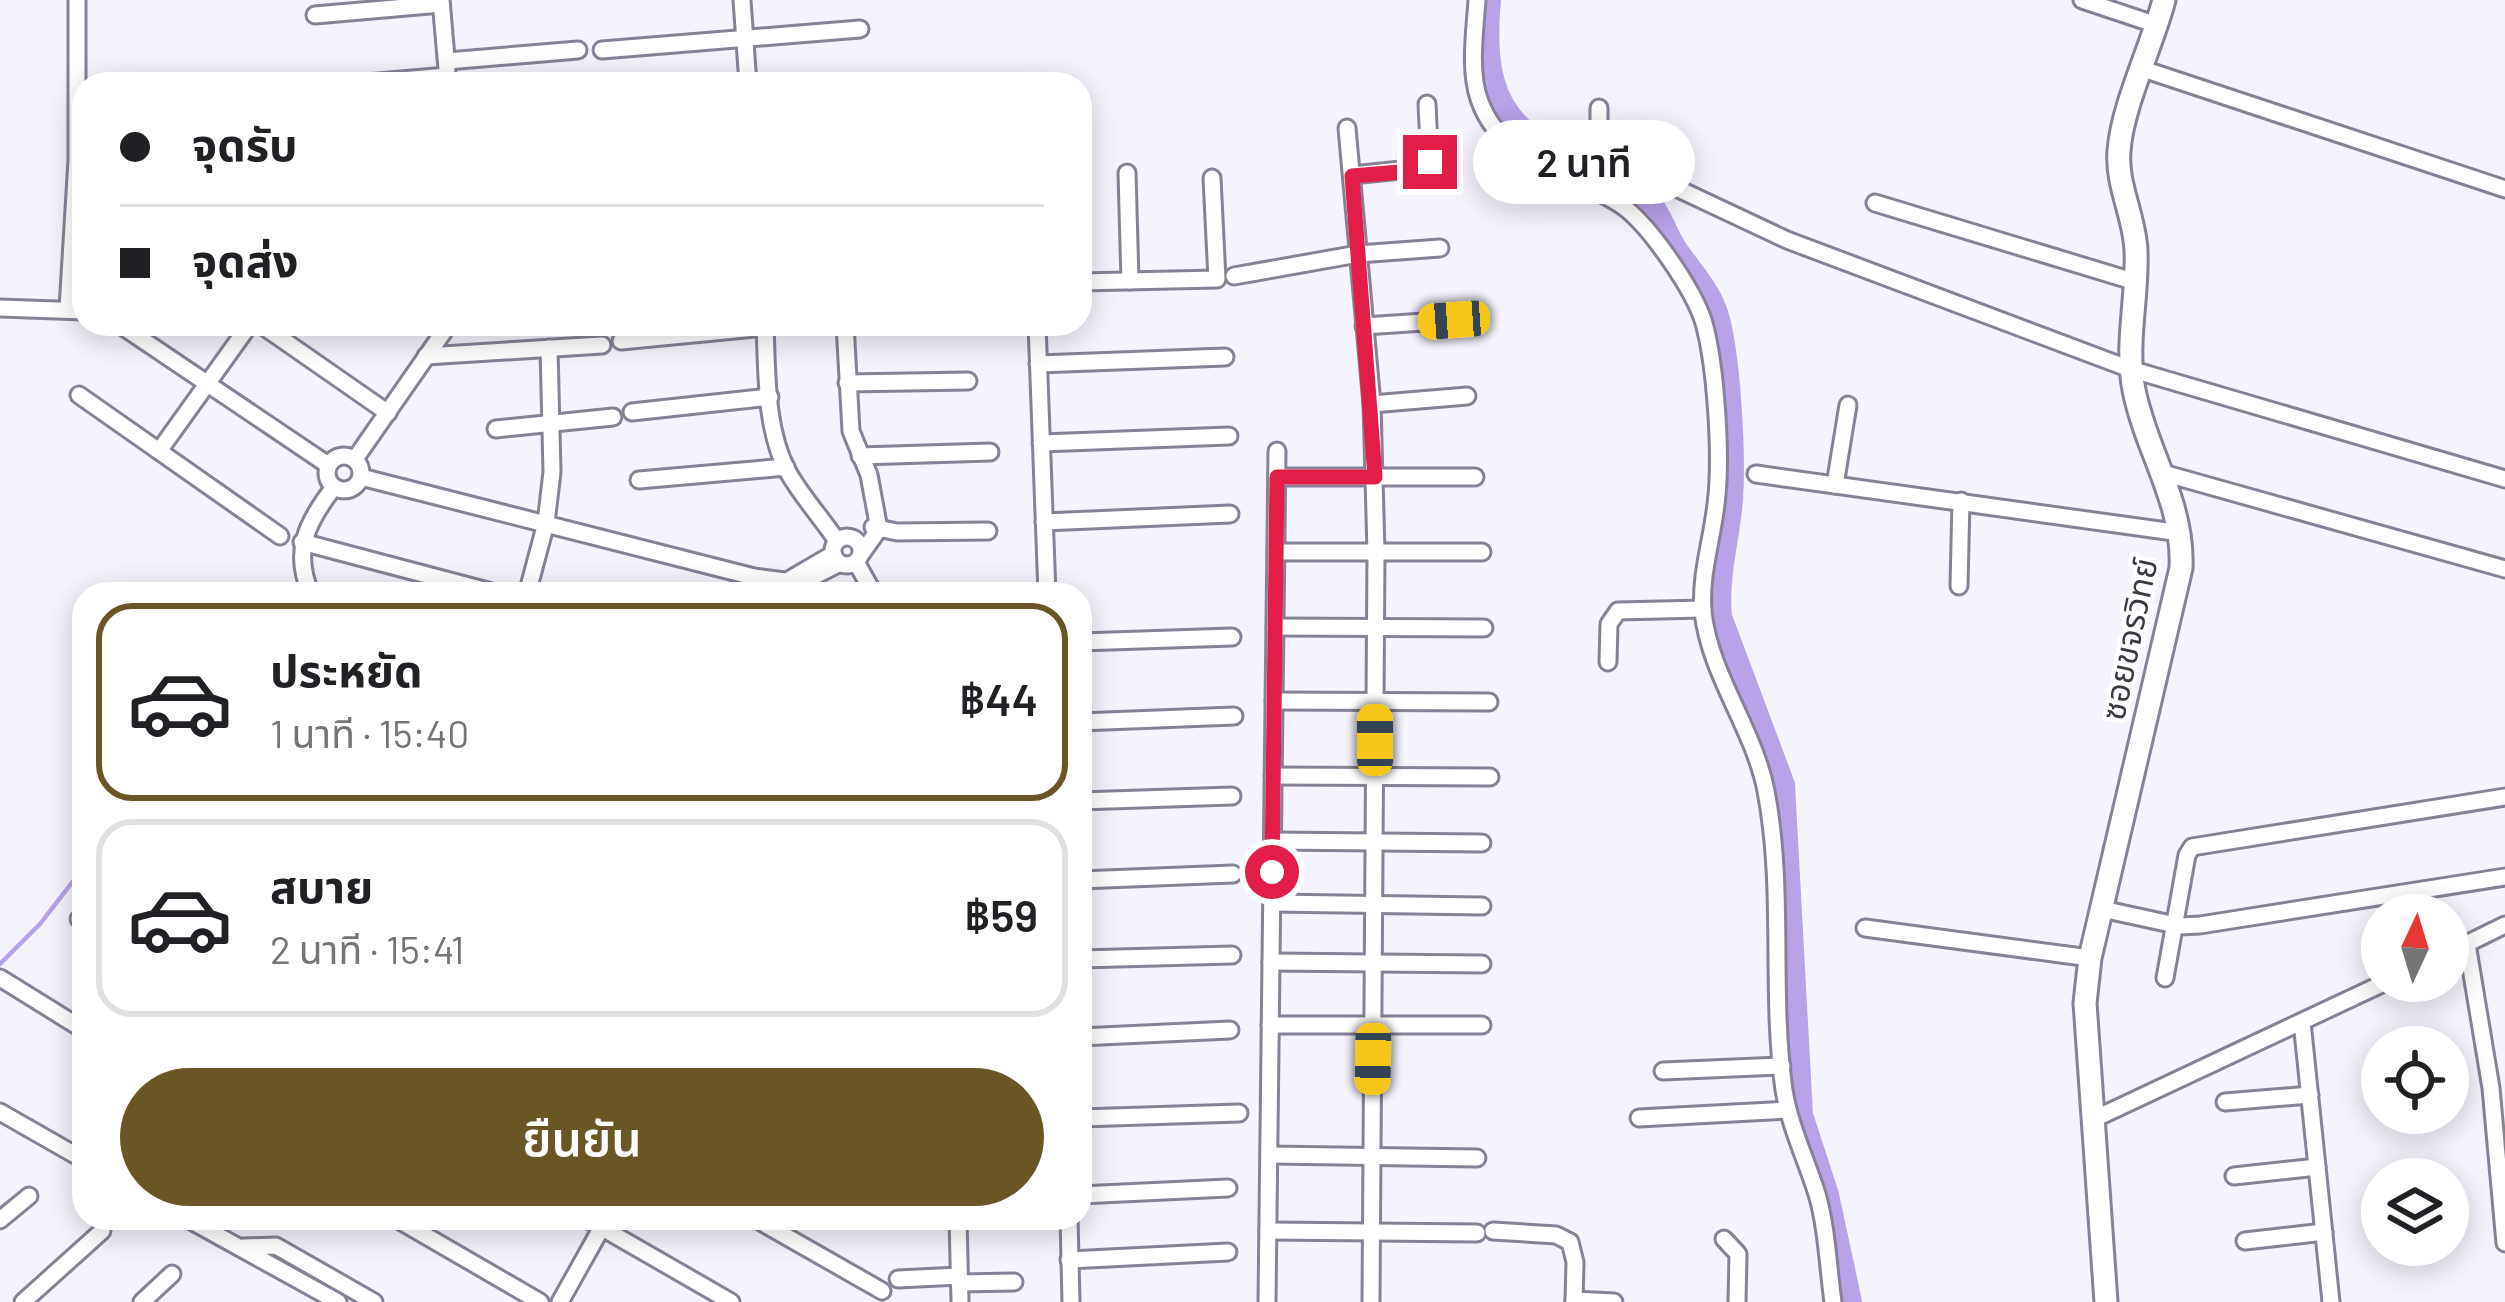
<!DOCTYPE html>
<html lang="th">
<meta charset="utf-8">
<style>
:root{--surface:#fff;--page:#f6f6f6;--text:#202124;--muted:#757577;--line:#e0e0e0;--accent:#695624}
body{margin:0;font-family:Barlow,"Noto Sans Thai",sans-serif;background:var(--page);color:var(--text);height:100vh;display:flex;flex-direction:column;font-size:45px;white-space:nowrap}
*{box-sizing:border-box;margin:0}
p{font-size:39px;color:var(--muted)}
.icon{flex:none;width:66px;height:66px;fill:none;stroke:currentColor;stroke-width:2;stroke-linecap:round;stroke-linejoin:round}
.map{position:relative;flex:1;overflow:hidden}
.side{position:absolute;left:72px;top:582px;width:1020px;height:648px;display:flex;flex-direction:column;background:var(--surface);border-radius:36px;box-shadow:0 6px 30px #0003}
.side>*{flex:none}
.banner{position:absolute;left:72px;top:72px;width:1020px;height:264px;border-radius:36px;box-shadow:0 6px 30px #0003;display:grid;align-content:center;height:264px;padding:0 48px;background:var(--surface)}
.needle{width:78px;rotate:4deg}
.controls{position:absolute;left:2361px;top:894px;display:grid;gap:24px}
.controls a{display:grid;place-items:center;width:108px;height:108px;border-radius:50%;background:var(--surface);box-shadow:0 6px 30px #0003;font-size:60px}
.end{position:absolute;width:54px;height:54px;margin:-27px;border:15px solid #e11d48;background:#fff;box-shadow:0 0 0 6px #fff}
.from{border-radius:50%}
.bubble{position:absolute;height:84px;border-radius:42px;background:var(--surface);box-shadow:0 6px 30px #0003;font-size:39px;font-weight:600;line-height:84px;text-align:center}
.car{position:absolute;width:36px;height:72px;margin:-36px -18px;border-radius:15px;box-shadow:0 0 9px 3px #0007;background:linear-gradient(#f5c518 24%,#345 0 40%,#f5c518 0 76%,#345 0 86%,#f5c518 0)}
.banner b{display:flex;align-items:center;gap:42px;height:114px;font-size:45px}
.banner b+b{border-top:3px solid var(--line)}
.banner i{width:30px;height:30px;background:var(--text)}
ul{padding:21px 0 0;list-style:none}
li{display:flex;align-items:center;gap:36px;height:198px;margin:0 24px 18px;padding:0 24px;border:6px solid var(--line);border-radius:36px}
li div{flex:1}
li b{display:block;font-size:45px}
li em{font-style:normal;font-weight:600}
li.current{border-color:var(--accent)}
li>.icon{width:108px;height:108px;stroke-width:1.5}
.button{display:flex;gap:24px;margin-top:auto;padding:24px 48px}
.button a{flex:1;height:138px;border-radius:72px;background:var(--accent);color:#fff;font-size:48px;font-weight:600;line-height:138px;text-align:center}
.map>svg:first-child{display:block}
.lines{fill:none;stroke-linecap:round;stroke-linejoin:round}
.stream{stroke:#b8a2e8;stroke-width:4.5}
.river{stroke:#b8a2e8;stroke-width:24}
.street-casing{stroke:#878196;stroke-width:21}
.secondary-casing{stroke:#878196;stroke-width:27}
.street{stroke:#fff;stroke-width:15}
.secondary{stroke:#fff;stroke-width:21}
.route{stroke:#e11d48;stroke-width:15}
.labels{text-anchor:middle;stroke-width:9;stroke-linejoin:round;paint-order:stroke}
.street-label{font-size:33px;fill:#3c3942;stroke:#fff}
</style>
<div class="map">
<svg width="2505" height="1302" viewBox="0 0 2505 1302">
<rect width="100%" height="100%" fill="#f5f3fc"/>
<g class="lines">
<g class="stream">
<polyline points="293,594 298,584"/>
<polyline points="0,964 40,924 84,867"/>
</g>
<path class="river" d="M1489,0C1479,110 1512,135 1605,180C1619,187 1643,194 1652,206C1661,218 1666,234 1674,247C1689,270 1709,289 1717,316C1729,358 1734,455 1731,499C1728,539 1716,576 1720,617L1783,785L1801,1115L1827,1195L1850,1302"/>
<g class="street-casing">
<g id="street">
<polyline points="441,0 447,69"/>
<polyline points="742,0 748,84"/>
<path d="M1477,0C1475,31 1469,70 1479,99C1501,164 1571,172 1621,205C1649,224 1694,290 1704,323C1716,367 1722,458 1716,504C1712,541 1700,574 1703,612C1710,675 1754,729 1766,791C1785,890 1770,991 1784,1090C1790,1127 1806,1159 1817,1194C1827,1228 1828,1267 1833,1302"/>
<polyline points="2082,0 2157,25"/>
<polyline points="315,15 441,4"/>
<polyline points="602,50 860,29"/>
<polyline points="447,61 578,50"/>
<polyline points="2143,69 2505,189"/>
<polyline points="355,84 447,76"/>
<polyline points="1599,108 1599,145 1604,154 1787,240 2130,369 2505,479"/>
<polyline points="1347,128 1372,404 1376,552 1371,1302"/>
<polyline points="1127,173 1130,281"/>
<polyline points="1352,175 1430,167 1427,104"/>
<polyline points="1875,203 2136,282"/>
<polyline points="1234,276 1358,254 1440,248"/>
<polyline points="1080,282 1217,279 1212,178"/>
<polyline points="0,308 84,311"/>
<polyline points="68,309 77,160 77,0"/>
<polyline points="119,324 328,465"/>
<polyline points="260,324 388,413"/>
<path d="M765,324C767,372 765,429 788,472C802,497 821,517 837,541"/>
<polyline points="845,324 851,431 869,475 879,529 862,553"/>
<polyline points="1037,324 1047,594"/>
<polyline points="1364,326 1454,320"/>
<polyline points="621,341 765,327"/>
<polyline points="426,356 602,345"/>
<polyline points="1038,364 1225,357"/>
<polyline points="847,383 968,381"/>
<polyline points="79,395 280,536"/>
<polyline points="1372,404 1467,396"/>
<polyline points="632,412 770,397"/>
<polyline points="496,429 613,417"/>
<polyline points="1041,443 1229,436"/>
<polyline points="159,451 250,324"/>
<circle cx="344" cy="473" r="17"/>
<polyline points="860,456 990,452"/>
<polyline points="355,459 449,324"/>
<polyline points="2163,473 2505,569"/>
<polyline points="1756,474 2181,533"/>
<polyline points="361,477 754,577 801,583 840,563"/>
<polyline points="1277,477 1475,477"/>
<polyline points="639,480 786,467"/>
<polyline points="1835,485 1848,405"/>
<polyline points="1044,522 1230,514"/>
<polyline points="873,527 897,532 988,531"/>
<circle cx="847" cy="551" r="14"/>
<polyline points="302,542 499,594"/>
<polyline points="1276,552 1482,552"/>
<polyline points="856,562 874,594"/>
<polyline points="787,581 833,554"/>
<polyline points="1959,586 1961,501"/>
<path d="M311,594C292,551 307,522 334,487"/>
<polyline points="527,594 546,523 552,472 549,348"/>
<polyline points="1275,627 1484,628"/>
<polyline points="1080,642 1232,637"/>
<polyline points="1608,662 1609,624 1618,611 1703,609"/>
<polyline points="1274,701 1489,702"/>
<polyline points="1080,722 1234,716"/>
<polyline points="1273,776 1490,777"/>
<polyline points="1080,801 1232,796"/>
<polyline points="1273,841 1482,843"/>
<polyline points="1080,880 1233,874"/>
<polyline points="1272,903 1482,906"/>
<polyline points="2102,909 2180,926 2200,925 2505,877"/>
<polyline points="79,919 84,922"/>
<polyline points="1865,928 2090,958"/>
<polyline points="2467,944 2491,1088 2505,1243"/>
<polyline points="2448,953 2505,925"/>
<polyline points="1080,959 1232,955"/>
<polyline points="1271,962 1482,964"/>
<polyline points="0,978 84,1030"/>
<polyline points="2165,978 2187,855 2192,847 2505,797"/>
<polyline points="2302,1022 2331,1302"/>
<polyline points="1270,1025 1482,1025"/>
<polyline points="1080,1037 1230,1030"/>
<polyline points="1663,1071 1782,1066"/>
<polyline points="2225,1102 2310,1095"/>
<polyline points="0,1112 84,1160"/>
<polyline points="1080,1118 1239,1113"/>
<polyline points="1639,1118 1788,1110"/>
<polyline points="2092,1120 2388,981"/>
<polyline points="1269,1155 1477,1158"/>
<polyline points="2234,1176 2317,1167"/>
<polyline points="1080,1195 1228,1188"/>
<polyline points="186,1218 338,1302"/>
<polyline points="395,1218 540,1302"/>
<polyline points="585,1218 731,1302"/>
<polyline points="754,1218 882,1291"/>
<polyline points="958,1218 960,1302"/>
<polyline points="1069,1218 1071,1302"/>
<polyline points="0,1220 29,1196"/>
<polyline points="1268,1231 1477,1233"/>
<polyline points="1493,1231 1556,1235 1570,1242 1575,1262 1574,1302"/>
<polyline points="1724,1239 1738,1254 1737,1302"/>
<polyline points="2245,1241 2324,1232"/>
<polyline points="243,1247 276,1246 374,1302"/>
<polyline points="1069,1260 1228,1252"/>
<polyline points="898,1279 959,1276"/>
<polyline points="959,1283 1014,1282"/>
<polyline points="1574,1300 1614,1302"/>
<polyline points="23,1302 102,1231"/>
<polyline points="142,1302 172,1274"/>
<polyline points="560,1302 607,1218"/>
<polyline points="1267,1302 1277,451"/>
</g>
</g>
<g class="secondary-casing">
<path id="secondary" d="M2106,1302L2085,1003L2090,958L2181,568C2184,503 2146,451 2134,390C2125,344 2138,297 2136,251C2135,217 2116,185 2119,151C2122,106 2152,46 2164,0"/>
</g>
<use href="#street" class="street"/>
<use href="#secondary" class="secondary"/>
</g>
<g class="lines">
<polyline class="route" points="1272,872 1277,477 1375,477 1352,176 1423,170 1430,162"/>
</g>
<g class="labels">
<g class="street-label">
<text transform="translate(2129 639) rotate(-78)" y="12">ซอยขจรวิทย์</text>
</g>
</g>
</svg>
<div class="controls">
<a><svg class="needle" viewBox="-14 -14 28 28"><path d="M0-13l5 13h-10z" fill="#e53935"/><path d="M0 13l5-13h-10z" fill="#757577"/></svg></a>
<a><svg class="icon" aria-label="locate" viewBox="0 0 24 24"><circle cx="12" cy="12" r="6"/><path d="M12 2v4M12 18v4M2 12h4M18 12h4"/></svg></a>
<a><svg class="icon" aria-label="layers" viewBox="0 0 24 24"><path d="M12 4l9 5-9 5-9-5zM3 14l9 5 9-5"/></svg></a>
</div>
<i class="end from" style="left:1272px;top:872px"></i>
<i class="end" style="left:1430px;top:162px"></i>
<div class="bubble" style="left:1473px;top:120px;width:222px">2 นาที</div>
<i class="car" style="left:1454px;top:320px;rotate:266deg"></i>
<i class="car" style="left:1375px;top:740px;rotate:0deg"></i>
<i class="car" style="left:1373px;top:1059px;rotate:181deg"></i>
<div class="banner">
<b><i class="from"></i>จุดรับ</b>
<b><i></i>จุดส่ง</b>
</div>
<section class="side">
<ul>
<li class="current"><svg class="icon" aria-label="car" viewBox="0 0 24 24"><path d="M5 17H2v-5l4-1 3-4h7l3 4 3 1v5h-3M9 17h6M6 11h13"/><circle cx="7" cy="17" r="2"/><circle cx="17" cy="17" r="2"/></svg><div><b>ประหยัด</b><p>1 นาที · 15:40</p></div><em>฿44</em></li>
<li><svg class="icon" aria-label="car" viewBox="0 0 24 24"><path d="M5 17H2v-5l4-1 3-4h7l3 4 3 1v5h-3M9 17h6M6 11h13"/><circle cx="7" cy="17" r="2"/><circle cx="17" cy="17" r="2"/></svg><div><b>สบาย</b><p>2 นาที · 15:41</p></div><em>฿59</em></li>
</ul>
<div class="button"><a>ยืนยัน</a></div>
</section>
</div>
